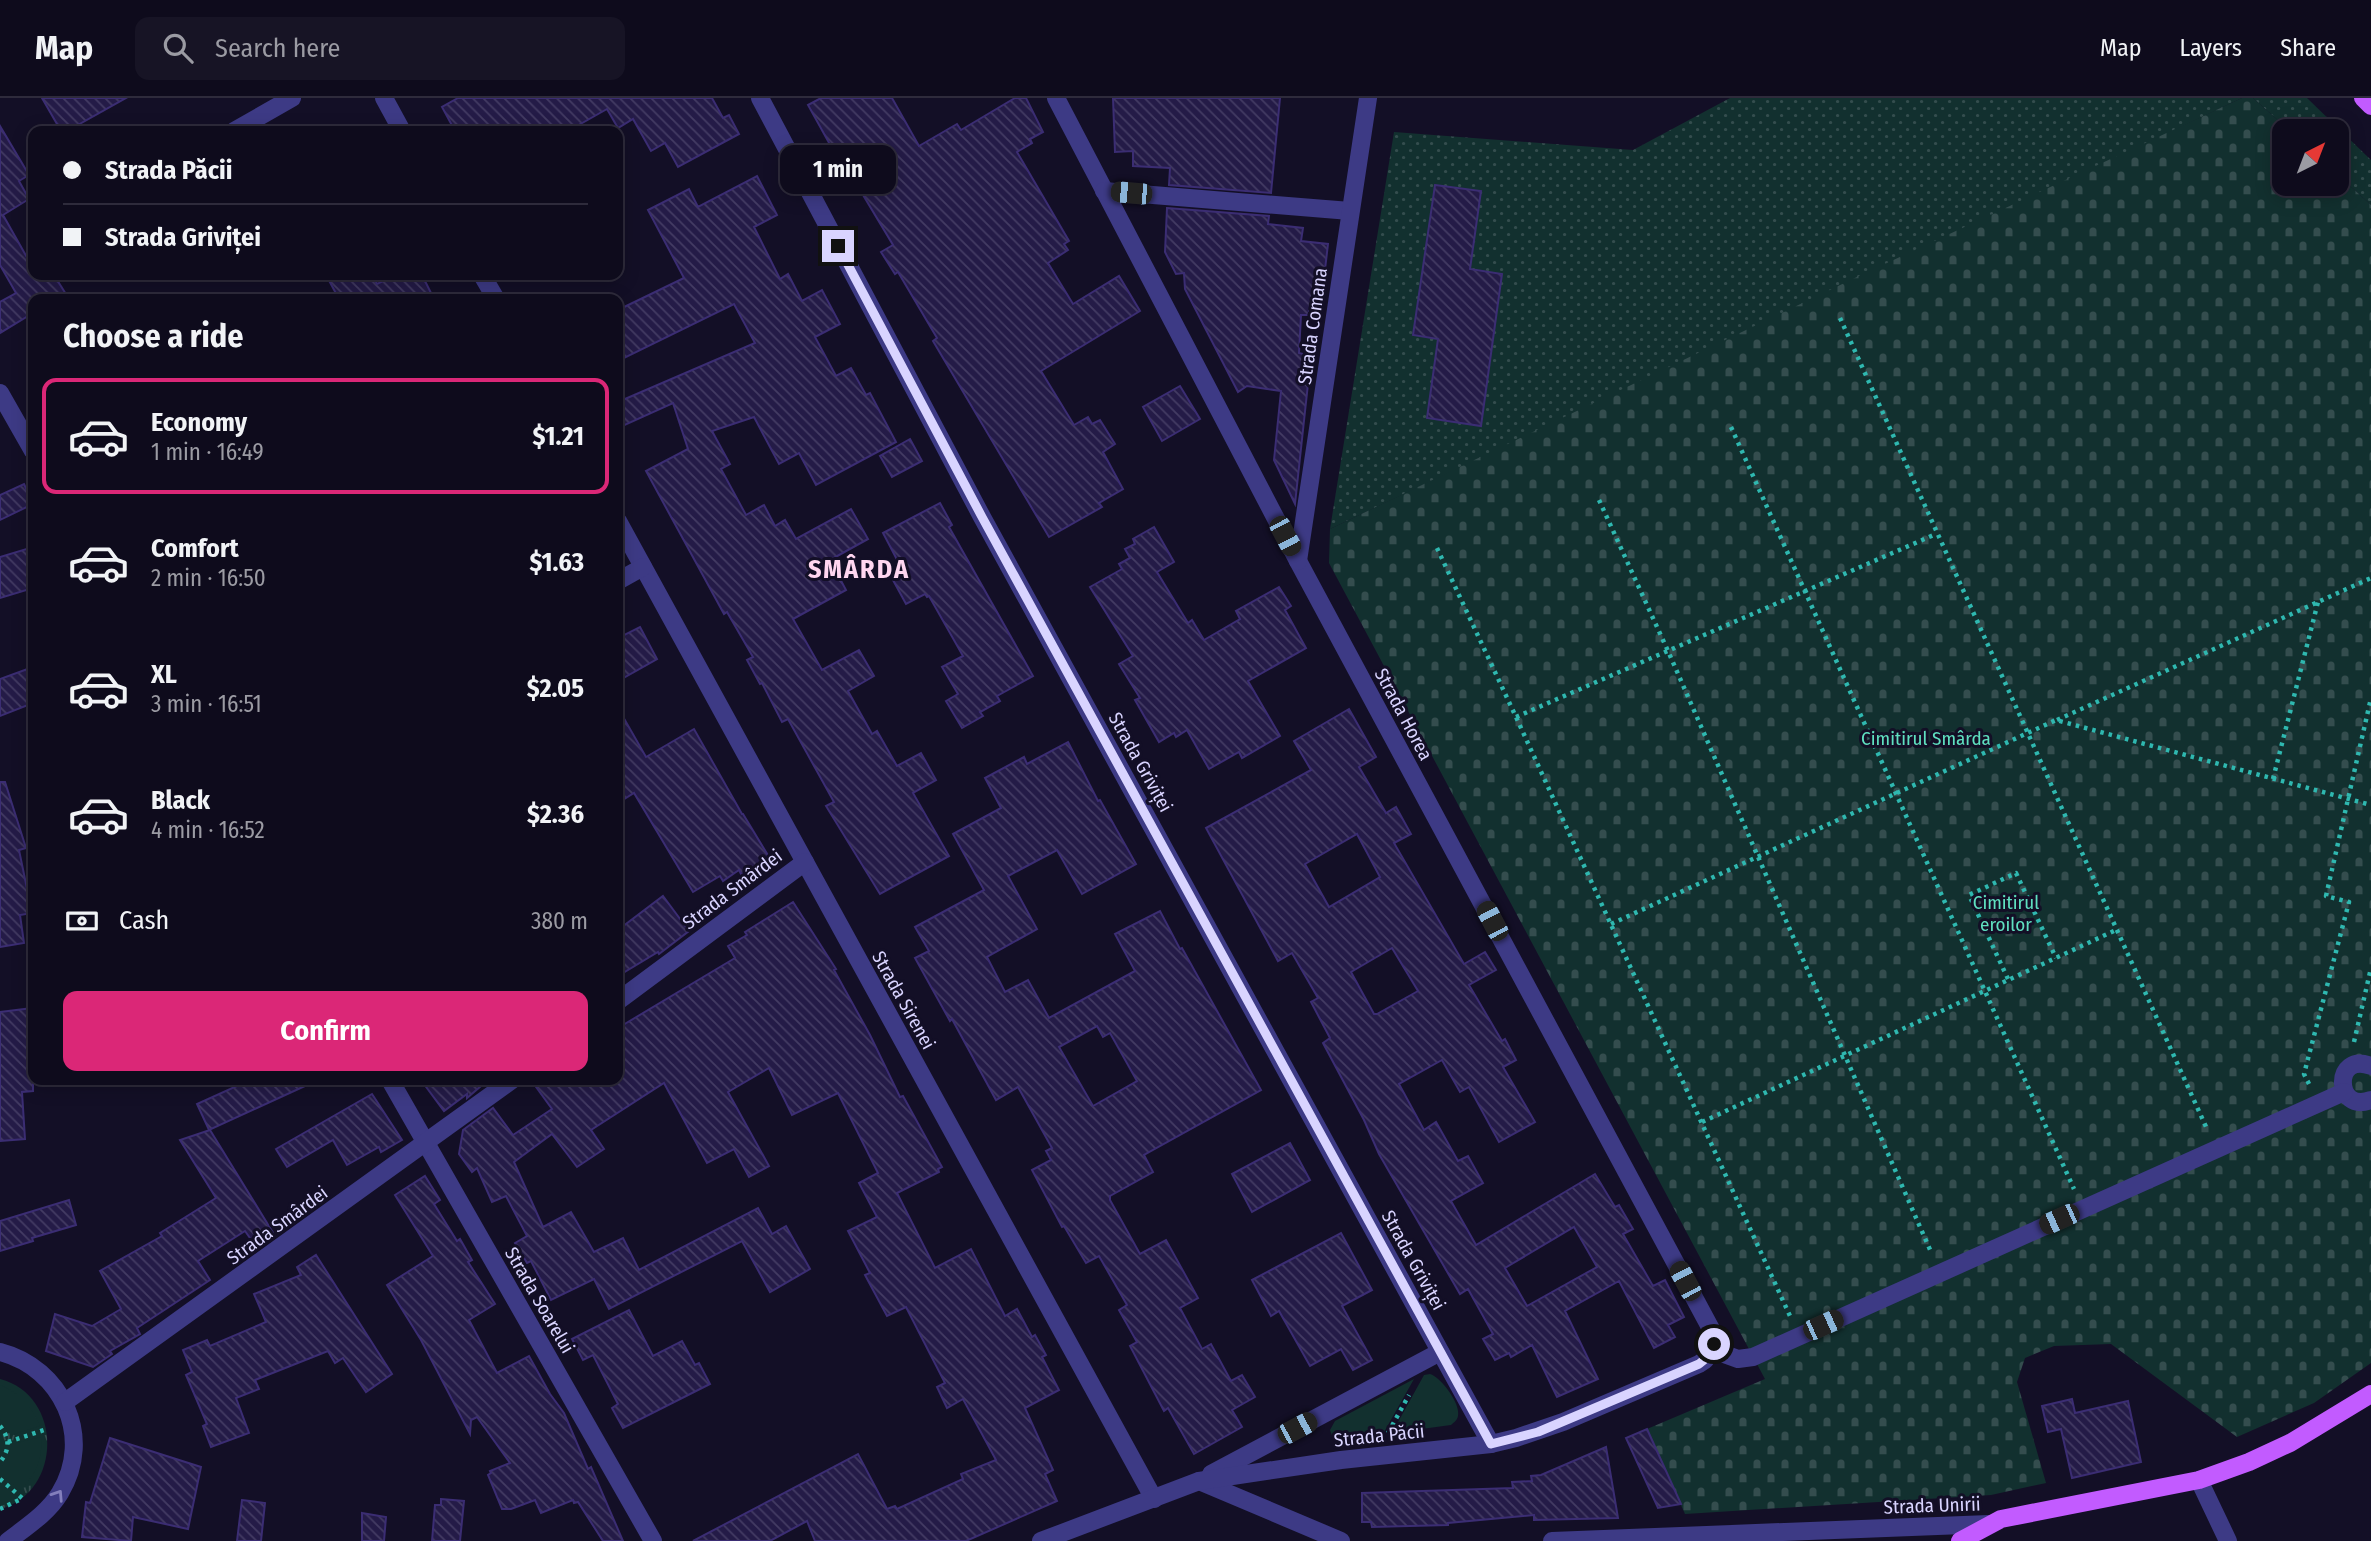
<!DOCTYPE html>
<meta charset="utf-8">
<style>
:root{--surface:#0e0b1c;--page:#171425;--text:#f1f3f6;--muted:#9b9ba3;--line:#2e2b3b;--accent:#db2777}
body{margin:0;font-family:"Fira Sans Condensed",sans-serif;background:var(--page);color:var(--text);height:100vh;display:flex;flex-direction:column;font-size:26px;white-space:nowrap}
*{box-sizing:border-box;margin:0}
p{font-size:23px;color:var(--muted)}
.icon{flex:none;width:38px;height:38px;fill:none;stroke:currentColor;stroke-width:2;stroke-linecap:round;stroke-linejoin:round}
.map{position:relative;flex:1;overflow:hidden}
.panel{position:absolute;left:28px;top:196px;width:595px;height:791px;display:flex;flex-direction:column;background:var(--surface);border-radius:14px;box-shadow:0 4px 18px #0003,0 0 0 2px var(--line)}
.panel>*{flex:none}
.top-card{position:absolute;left:28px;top:28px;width:595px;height:154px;border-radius:14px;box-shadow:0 4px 18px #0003,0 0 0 2px var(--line);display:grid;align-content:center;height:154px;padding:0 35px;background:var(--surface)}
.needle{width:46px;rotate:42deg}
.controls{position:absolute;left:2272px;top:21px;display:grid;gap:14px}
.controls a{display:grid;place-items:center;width:77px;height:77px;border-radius:14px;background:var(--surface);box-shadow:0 4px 18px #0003,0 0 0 2px var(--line);font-size:35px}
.end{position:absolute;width:32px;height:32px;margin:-16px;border:9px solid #d9d4ff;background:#111;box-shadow:0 0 0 4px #111}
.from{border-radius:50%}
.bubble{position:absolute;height:49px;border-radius:14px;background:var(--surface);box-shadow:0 4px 18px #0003,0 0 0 2px var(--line);font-size:23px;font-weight:700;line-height:49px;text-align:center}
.car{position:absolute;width:21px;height:42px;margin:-21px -10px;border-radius:9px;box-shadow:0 0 5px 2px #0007;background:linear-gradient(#222 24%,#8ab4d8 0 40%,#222 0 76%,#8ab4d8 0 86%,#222 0)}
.top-card b{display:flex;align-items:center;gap:24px;height:66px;font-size:26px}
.top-card b+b{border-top:2px solid var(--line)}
.top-card i{width:18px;height:18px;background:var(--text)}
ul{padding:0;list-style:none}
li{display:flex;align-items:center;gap:21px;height:116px;margin:0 14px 10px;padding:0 21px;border:4px solid transparent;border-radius:14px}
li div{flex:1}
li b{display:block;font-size:26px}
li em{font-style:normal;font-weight:700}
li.active{border-color:var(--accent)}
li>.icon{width:63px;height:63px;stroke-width:1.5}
h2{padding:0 35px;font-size:32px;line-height:84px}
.pay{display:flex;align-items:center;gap:18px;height:77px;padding:0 35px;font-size:26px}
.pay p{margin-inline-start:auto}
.cta{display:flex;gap:14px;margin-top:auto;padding:14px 35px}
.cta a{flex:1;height:80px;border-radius:14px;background:var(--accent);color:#fff;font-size:28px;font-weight:700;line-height:80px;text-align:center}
header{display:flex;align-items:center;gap:42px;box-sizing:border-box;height:98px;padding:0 35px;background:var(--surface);border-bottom:2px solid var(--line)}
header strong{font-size:33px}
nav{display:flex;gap:38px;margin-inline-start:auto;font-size:24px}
.search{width:490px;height:63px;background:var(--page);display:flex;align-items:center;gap:18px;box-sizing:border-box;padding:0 24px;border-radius:14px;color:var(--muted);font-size:26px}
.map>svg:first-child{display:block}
.grass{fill:url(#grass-dots)}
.cemetery{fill:url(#cemetery-stones)}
.park{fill:url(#park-tufts)}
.garden{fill:#12302f}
.building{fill:url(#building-back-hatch);stroke:#3b2d73;stroke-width:2;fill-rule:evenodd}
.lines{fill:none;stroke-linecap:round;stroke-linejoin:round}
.path{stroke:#2fb8b0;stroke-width:4.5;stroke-dasharray:3.5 5;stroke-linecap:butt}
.minor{stroke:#3d3a85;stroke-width:18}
.major{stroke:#c25bff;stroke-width:18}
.oneway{stroke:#837fbc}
.route{stroke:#d9d4ff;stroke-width:9}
.labels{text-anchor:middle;stroke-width:6;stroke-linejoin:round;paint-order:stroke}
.street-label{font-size:19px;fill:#d9d4ff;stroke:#130f26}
.park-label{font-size:19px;fill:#5fe0c0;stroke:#130f26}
.district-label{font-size:26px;font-weight:bold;letter-spacing:2px;fill:#ffd6f0;stroke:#130f26}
</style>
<header>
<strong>Map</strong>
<div class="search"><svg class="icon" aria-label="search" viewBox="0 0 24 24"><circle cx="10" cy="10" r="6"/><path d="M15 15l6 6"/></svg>Search here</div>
<nav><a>Map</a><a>Layers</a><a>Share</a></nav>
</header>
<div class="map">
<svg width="2371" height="1443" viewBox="0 0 2371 1443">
<defs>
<pattern id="grass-dots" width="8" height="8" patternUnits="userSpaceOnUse" patternTransform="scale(1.75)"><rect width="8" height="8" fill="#12302f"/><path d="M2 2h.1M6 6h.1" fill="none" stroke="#344d4e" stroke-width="1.8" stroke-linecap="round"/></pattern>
<pattern id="cemetery-stones" width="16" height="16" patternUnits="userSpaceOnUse" patternTransform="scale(1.75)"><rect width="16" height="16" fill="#12302f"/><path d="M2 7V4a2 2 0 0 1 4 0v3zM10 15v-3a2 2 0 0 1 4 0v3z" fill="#344d4e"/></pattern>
<pattern id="park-tufts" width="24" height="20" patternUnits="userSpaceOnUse" patternTransform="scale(1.75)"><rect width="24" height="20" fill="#12302f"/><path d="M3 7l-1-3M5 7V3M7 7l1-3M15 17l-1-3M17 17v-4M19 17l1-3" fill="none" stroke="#344d4e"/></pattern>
<pattern id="building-back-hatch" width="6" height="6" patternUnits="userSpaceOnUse" patternTransform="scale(1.75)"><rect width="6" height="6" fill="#241b47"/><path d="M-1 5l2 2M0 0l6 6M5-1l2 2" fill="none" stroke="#433b63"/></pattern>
</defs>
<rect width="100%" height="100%" fill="#130f26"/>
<g class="grass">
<polygon points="1730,0 2242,0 1330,431 1394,34 1633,52"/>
<polygon points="2253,0 2307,0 2371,62 2371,107 2336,75 2336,33 2290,33"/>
</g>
<polygon class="cemetery" points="2242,0 2253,0 2290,33 2284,33 2284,86 2336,86 2336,75 2371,107 2371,1265 2314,1305 2237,1339 2111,1246 2054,1248 2025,1260 2017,1284 2046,1385 1991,1397 1685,1416 1647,1331 1765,1281 1329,465 1330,431 1859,178"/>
<path class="park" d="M0,1281C63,1297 63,1394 0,1411Z"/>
<g class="garden">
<path d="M1430,1276C1441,1279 1461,1306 1458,1318C1457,1323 1454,1324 1451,1327L1392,1335L1424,1277Z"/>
<polygon points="1414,1281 1383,1336 1340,1342 1332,1338 1330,1332 1335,1323"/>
<path d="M0,1287C20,1295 32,1309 40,1328L11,1337L0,1321Z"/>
<path d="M41,1339C43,1360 36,1377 20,1392L0,1375V1370L7,1363L12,1346Z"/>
</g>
<g class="building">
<polygon points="42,0 126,0 67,33 61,33"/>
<polygon points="458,0 712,0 723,20 729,17 739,36 678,69 665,45 651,53 633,21 618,30 607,11 568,33 455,33 442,9"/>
<polygon points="821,0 892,0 919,48 957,26 961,32 1015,0 1026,0 1043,34 1030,41 1032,45 1017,54 1069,143 1064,146 1068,152 1048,165 1073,206 1119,178 1140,213 1041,273 1074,327 1088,319 1092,326 1100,322 1115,346 1103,354 1123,391 1099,405 1102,409 1049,439 933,243 937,240 898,174 895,176 881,154 893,147 851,77 848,79 808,7"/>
<polygon points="1113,0 1280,0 1271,95 1169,87 1170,70 1133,68 1133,53 1115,54"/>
<polygon points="0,28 29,77 19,83 29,101 3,117 33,170 33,177 54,177 69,201 33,201 33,215 0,235 0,204 16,195 0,167"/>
<polygon points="757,78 777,117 754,129 780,181 788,176 802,203 822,192 840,226 815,239 836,278 851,270 866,297 870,295 896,344 816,387 799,355 779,366 754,319 712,333 730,366 721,371 746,417 764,407 775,428 785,422 796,441 851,411 868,441 830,462 846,492 793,521 822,572 859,552 874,578 848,593 872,636 877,633 897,668 921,655 936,682 913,695 949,758 880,796 826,708 834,704 788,621 782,624 762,585 760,586 747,562 753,559 727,514 724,516 646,373 688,351 673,305 618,330 618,304 755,245 734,206 618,263 618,212 684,180 648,112 689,91 698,109"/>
<polygon points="1435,87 1481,93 1470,171 1502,176 1481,328 1427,320 1438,241 1413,237"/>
<polygon points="1167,110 1269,118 1268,126 1303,130 1301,143 1328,146 1320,214 1309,213 1308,217 1301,217 1299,255 1311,258 1295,406 1274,362 1281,293 1247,288 1238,294 1185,191 1184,175 1176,176 1165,154"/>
<polygon points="326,177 372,177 377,186 396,177 422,177 434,201 339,201"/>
<polygon points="1180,288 1200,321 1162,343 1143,309"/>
<polygon points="910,341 922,363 892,379 880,358"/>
<polygon points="24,386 33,406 0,422 0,397"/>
<polygon points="940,405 952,427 949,429 1033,578 997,598 1000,603 980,614 983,618 962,630 946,603 958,596 942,569 963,558 929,498 927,499 925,496 906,506 893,482 904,475 883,435"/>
<polygon points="1154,429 1174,464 1157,474 1188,525 1192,522 1204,542 1240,521 1236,513 1279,489 1291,508 1285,512 1306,550 1248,583 1280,638 1242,660 1239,654 1209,671 1187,632 1176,639 1174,635 1159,644 1135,602 1140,600 1119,566 1133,558 1090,489 1122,471 1119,466 1130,460 1125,451 1135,446 1133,441"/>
<polygon points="33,449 33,490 0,500 0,459"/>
<polygon points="640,529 657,561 618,583 618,540"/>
<polygon points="33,569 33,605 0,618 0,581"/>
<polygon points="618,610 646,659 694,631 742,716 743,716 769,759 741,776 739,772 723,783 720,778 693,794 634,695 618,705"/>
<path d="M1349,611L1376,659L1359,669L1386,715L1396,709L1411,736L1394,745L1464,866L1485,854L1496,872L1469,887L1502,943L1505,941L1516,962L1503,969L1535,1024L1499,1044L1469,989L1460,994L1442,962L1399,986L1424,1032L1436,1024L1458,1063L1468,1058L1483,1085L1451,1103L1476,1147L1595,1076L1615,1109L1619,1107L1633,1131L1623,1136L1653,1188L1665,1182L1684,1219L1668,1227L1675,1239L1654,1250L1619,1183L1565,1213L1598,1281L1557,1299L1532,1247L1511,1259L1509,1255L1495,1262L1483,1241L1493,1236L1468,1191L1460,1196L1379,1056L1364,1022L1323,945L1330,940L1311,904L1318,900L1292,855L1278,863L1206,730L1311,672L1294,643ZM1357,736L1380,779L1329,809L1305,766ZM1392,850L1418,893L1377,916H1374L1351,874ZM1574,1129L1597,1169L1527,1208L1505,1170Z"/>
<path d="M1068,644L1098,703L1100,702L1136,766L1082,796L1057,752L1008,778L1037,831L987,859L1005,894L1028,882L1049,920L1135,873L1115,836L1160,813L1180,851L1182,850L1261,992L1144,1057L1153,1074L1110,1098V1102L1140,1156L1166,1142L1198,1200L1180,1210L1202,1251L1211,1246L1231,1283L1242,1277L1255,1299L1232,1312L1242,1329L1194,1356L1168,1310L1164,1313L1130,1248L1137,1244L1119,1212L1127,1207L1099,1158L1086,1165L1064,1128L1062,1129L1032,1072L1051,1062L1046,1053L1052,1050L1018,989L996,1002L952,921L950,923L915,860L929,853L915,829L984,792L953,736L1001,710L985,680L1024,659L1027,666ZM1097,928L1103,939L1110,935L1137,983L1093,1008L1059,949Z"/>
<polygon points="0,684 5,684 26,750 19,752 32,815 20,817 24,845 0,849"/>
<polygon points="663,798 689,833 659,856 658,854 618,878 618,832"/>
<polygon points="793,804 836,871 834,872 870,937 900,999 903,998 942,1069 938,1071 939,1074 897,1095 935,1170 971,1151 1005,1218 1017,1211 1032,1239 1035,1237 1046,1257 1042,1259 1059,1292 1025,1310 1053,1372 1045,1376 1057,1403 966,1443 815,1443 807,1423 770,1443 693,1443 858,1356 887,1411 895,1408 897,1411 963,1381 961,1376 996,1362 963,1301 947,1310 937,1289 945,1285 906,1209 887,1218 865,1177 870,1175 848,1133 877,1119 859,1085 878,1075 838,995 792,1017 769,970 728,994 769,1068 749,1079 734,1051 707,1065 664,985 591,1032 604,1051 577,1069 552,1036 514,1064 543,1129 571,1114 594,1154 623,1140 639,1172 758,1110 772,1136 786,1128 810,1171 770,1194 742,1143 609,1211 594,1181 551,1202 531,1163 527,1165 515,1145 527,1138 506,1098 492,1104 477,1070 472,1074 459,1056 463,1032 493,1010 513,1037 552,1011 531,982 618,982 618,930 735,860 728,848 747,837 745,834"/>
<polygon points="33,910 33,993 22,994 25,1041 0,1043 0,914"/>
<polygon points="250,982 318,982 209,1032 197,1006"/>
<polygon points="421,982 488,982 467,1000 467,996 444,1013"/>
<polygon points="372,996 402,1042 381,1054 379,1049 347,1067 333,1042 287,1069 276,1051"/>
<polygon points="210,1032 275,1138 257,1150 245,1133 198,1163 210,1182 137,1230 140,1236 110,1253 112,1256 93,1269 46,1253 55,1216 92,1228 121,1211 100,1173 162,1138 160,1135 216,1100 180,1042"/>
<polygon points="1290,1045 1310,1082 1252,1114 1232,1076"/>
<polygon points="425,1078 440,1102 434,1106 457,1143 460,1141 472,1162 468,1164 495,1206 469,1222 497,1275 529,1258 550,1296 564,1315 588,1371 591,1369 623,1443 603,1443 578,1404 574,1405 573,1402 541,1415 535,1402 511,1411 502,1411 488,1377 491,1375 490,1373 510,1365 477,1319 471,1322 470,1336 421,1242 387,1187 433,1158 395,1097"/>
<polygon points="69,1102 76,1127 32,1140 33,1143 0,1153 0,1123"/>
<polygon points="1341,1135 1372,1192 1342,1208 1372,1262 1353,1272 1341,1251 1310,1268 1279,1213 1271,1218 1252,1182"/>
<polygon points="316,1157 392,1276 366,1294 343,1260 335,1265 328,1253 255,1282 259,1291 236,1300 249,1335 211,1349 203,1328 207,1326 186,1277 192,1274 183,1252 207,1242 210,1248 266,1224 254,1196 301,1177 297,1169"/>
<polygon points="629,1212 653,1258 682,1243 695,1267 699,1265 710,1286 623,1330 612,1310 618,1306 593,1257 583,1262 572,1241"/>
<polygon points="2072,1301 2075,1315 2128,1303 2141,1364 2072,1380 2061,1331 2048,1334 2042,1308"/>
<polygon points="1647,1331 1681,1406 1658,1410 1626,1340"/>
<polygon points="110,1340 201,1369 188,1431 133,1419 131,1443 82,1439 86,1404 90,1405"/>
<polygon points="1606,1349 1618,1420 1534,1422 1534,1417 1448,1425 1448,1427 1372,1429 1371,1424 1362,1424 1362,1395 1513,1390 1512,1384 1532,1383 1531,1378 1541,1377"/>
<polygon points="441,1401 464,1403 460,1443 432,1443 435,1407 441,1407"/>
<polygon points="242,1402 265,1405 261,1443 237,1443"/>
<polygon points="362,1415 386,1419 384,1443 362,1443"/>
</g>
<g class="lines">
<g class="path">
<polyline points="1840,220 2207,1031"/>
<polyline points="1731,329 2074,1091"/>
<polyline points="1599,402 1668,553 1931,1154"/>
<polyline points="1437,450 1516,619 1790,1218"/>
<polyline points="1516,619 1936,436"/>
<polyline points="2057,622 2371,480"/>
<polyline points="2273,681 2318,504"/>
<polyline points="1611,826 2056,622 2371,707"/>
<polyline points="2008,881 1969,797 2016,775 2056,860"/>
<polyline points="2354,944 2371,870"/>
<polyline points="2309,986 2304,976 2349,804 2326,798 2371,600"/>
<polyline points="1702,1024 2116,832"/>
<path d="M0,1328C10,1340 10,1352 0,1364"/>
<polyline points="1388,1335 1409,1297"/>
<polyline points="8,1344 47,1331"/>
<polyline points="0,1381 22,1400"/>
<polyline points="0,1411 21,1401"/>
</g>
<g class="minor">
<polyline points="384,0 402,33"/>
<polyline points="760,0 982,419 1491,1346"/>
<polyline points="1056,0 1298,463 1711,1231 1713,1252"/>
<polyline points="234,33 292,0"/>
<polyline points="1104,93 1350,113"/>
<polyline points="482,177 496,201"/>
<polyline points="0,295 33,353"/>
<polyline points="618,423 1154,1401"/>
<polyline points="1298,463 1368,0"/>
<polyline points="618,483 643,469"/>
<polyline points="618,903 805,764"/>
<path d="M2371,968C2333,953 2334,1016 2371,1002"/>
<polyline points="390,982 653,1443"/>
<polyline points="1713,1252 1738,1261 1753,1259 2344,994"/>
<path d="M0,1254C62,1270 94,1339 60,1395C48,1415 26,1429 8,1443"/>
<polyline points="65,1304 512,982"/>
<polyline points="1211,1376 1440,1254"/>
<polyline points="2199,1382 2228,1443"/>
<polyline points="1199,1383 1341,1443"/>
<polyline points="1041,1443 1199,1383 1341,1362 1491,1346 1516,1340 1563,1324 1699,1266 1705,1262 1713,1252"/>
<polyline points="1552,1443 1989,1426"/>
</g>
<g class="major">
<polyline points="2363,0 2371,8"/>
<polyline points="1960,1443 2001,1421 2199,1382 2249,1364 2290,1345 2371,1296"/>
</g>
</g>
<defs><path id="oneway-chevron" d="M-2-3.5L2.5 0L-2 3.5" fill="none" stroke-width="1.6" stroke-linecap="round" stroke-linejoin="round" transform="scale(1.75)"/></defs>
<use class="oneway" href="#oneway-chevron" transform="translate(58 1397) rotate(-57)"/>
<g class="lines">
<polyline class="route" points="838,148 982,419 1491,1346 1538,1334 1699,1266 1710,1257 1714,1246"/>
</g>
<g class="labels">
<g class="street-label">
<text transform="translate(1312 228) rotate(-82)" y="7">Strada Comana</text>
<text transform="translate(1404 616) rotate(62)" y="7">Strada Horea</text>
<text transform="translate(1141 664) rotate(61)" y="7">Strada Griviței</text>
<text transform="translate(732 791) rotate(-37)" y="7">Strada Smârdei</text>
<text transform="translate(904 902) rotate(61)" y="7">Strada Sirenei</text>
<text transform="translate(277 1127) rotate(-36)" y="7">Strada Smârdei</text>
<text transform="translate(1414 1162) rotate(61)" y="7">Strada Griviței</text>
<text transform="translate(540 1202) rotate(60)" y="7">Strada Soarelui</text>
<text transform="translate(1379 1337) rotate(-6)" y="7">Strada Păcii</text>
<text transform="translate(1932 1407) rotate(-2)" y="7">Strada Unirii</text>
</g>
<g class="park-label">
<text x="1926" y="647">Cimitirul Smârda</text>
<text x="2006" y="811">Cimitirul<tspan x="2006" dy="22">eroilor</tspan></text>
</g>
<g class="district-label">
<text x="859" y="480">SMÂRDA</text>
</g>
</g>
</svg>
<div class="controls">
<a><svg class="needle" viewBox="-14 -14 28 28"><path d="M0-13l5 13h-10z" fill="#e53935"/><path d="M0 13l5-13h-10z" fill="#9b9ba3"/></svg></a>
</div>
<i class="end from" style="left:1714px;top:1246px"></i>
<i class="end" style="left:838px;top:148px"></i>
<div class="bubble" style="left:780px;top:47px;width:116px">1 min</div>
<i class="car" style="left:1131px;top:95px;rotate:275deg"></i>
<i class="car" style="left:1285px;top:438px;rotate:152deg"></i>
<i class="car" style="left:1492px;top:823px;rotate:332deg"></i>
<i class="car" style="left:2059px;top:1121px;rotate:246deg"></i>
<i class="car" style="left:1685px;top:1183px;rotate:332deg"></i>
<i class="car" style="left:1823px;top:1227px;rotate:66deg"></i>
<i class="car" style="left:1297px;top:1330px;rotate:62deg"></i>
<div class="top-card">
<b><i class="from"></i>Strada Păcii</b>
<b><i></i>Strada Griviței</b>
</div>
<section class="panel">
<h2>Choose a ride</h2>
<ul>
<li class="active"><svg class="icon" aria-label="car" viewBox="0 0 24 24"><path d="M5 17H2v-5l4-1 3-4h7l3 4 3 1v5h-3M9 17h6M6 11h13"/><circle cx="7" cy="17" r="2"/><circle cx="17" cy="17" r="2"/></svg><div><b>Economy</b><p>1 min · 16:49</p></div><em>$1.21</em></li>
<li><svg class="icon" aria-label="car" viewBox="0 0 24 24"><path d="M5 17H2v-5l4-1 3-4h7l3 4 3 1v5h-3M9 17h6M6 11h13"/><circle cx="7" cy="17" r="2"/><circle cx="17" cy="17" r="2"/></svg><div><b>Comfort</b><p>2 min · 16:50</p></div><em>$1.63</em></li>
<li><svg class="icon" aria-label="car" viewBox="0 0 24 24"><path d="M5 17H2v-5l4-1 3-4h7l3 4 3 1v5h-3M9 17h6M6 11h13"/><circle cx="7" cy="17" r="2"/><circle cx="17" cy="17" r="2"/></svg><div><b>XL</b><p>3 min · 16:51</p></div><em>$2.05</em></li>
<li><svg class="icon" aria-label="car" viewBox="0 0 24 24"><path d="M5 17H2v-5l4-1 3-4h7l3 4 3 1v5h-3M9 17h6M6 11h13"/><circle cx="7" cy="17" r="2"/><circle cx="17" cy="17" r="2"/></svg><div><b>Black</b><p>4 min · 16:52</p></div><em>$2.36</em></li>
</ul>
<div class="pay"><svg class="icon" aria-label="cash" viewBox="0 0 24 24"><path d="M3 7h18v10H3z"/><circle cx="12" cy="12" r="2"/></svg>Cash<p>380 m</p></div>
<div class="cta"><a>Confirm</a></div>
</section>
</div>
